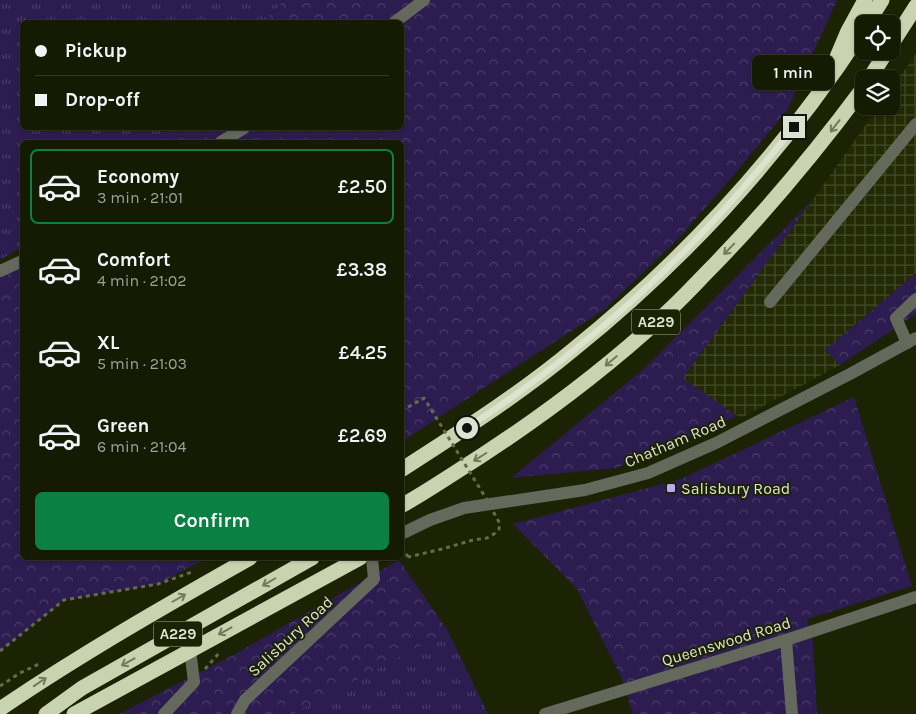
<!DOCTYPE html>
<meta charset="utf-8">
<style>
:root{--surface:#151a03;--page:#222712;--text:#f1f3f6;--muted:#9da19a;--line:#343825;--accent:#0b8043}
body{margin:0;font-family:Karla,sans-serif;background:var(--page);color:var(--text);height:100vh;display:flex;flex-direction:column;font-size:19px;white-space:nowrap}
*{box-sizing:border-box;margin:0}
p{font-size:16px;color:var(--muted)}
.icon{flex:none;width:28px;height:28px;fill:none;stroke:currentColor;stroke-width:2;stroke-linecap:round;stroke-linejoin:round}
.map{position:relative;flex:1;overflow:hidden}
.sheet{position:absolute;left:20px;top:140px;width:384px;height:420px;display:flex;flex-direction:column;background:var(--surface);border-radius:8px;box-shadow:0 1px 4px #0004,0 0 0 1px var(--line)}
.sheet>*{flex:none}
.guide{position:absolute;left:20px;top:20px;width:384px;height:110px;border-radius:8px;box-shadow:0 1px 4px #0004,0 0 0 1px var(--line);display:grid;align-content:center;height:110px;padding:0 15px;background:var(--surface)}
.fabs{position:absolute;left:855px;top:15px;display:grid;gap:10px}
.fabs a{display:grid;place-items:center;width:45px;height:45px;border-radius:8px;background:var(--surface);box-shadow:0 1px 4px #0004,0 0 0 1px var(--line);font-size:25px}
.end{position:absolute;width:22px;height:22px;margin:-11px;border:6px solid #dee3d0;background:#111;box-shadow:0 0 0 2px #111}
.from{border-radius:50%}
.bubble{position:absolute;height:35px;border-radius:8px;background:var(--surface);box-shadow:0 1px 4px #0004,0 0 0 1px var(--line);font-size:16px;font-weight:600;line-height:35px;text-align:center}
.guide b{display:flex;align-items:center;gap:18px;height:48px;font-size:19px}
.guide b+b{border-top:1px solid var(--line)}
.guide i{width:12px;height:12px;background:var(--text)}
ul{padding:9px 0 0;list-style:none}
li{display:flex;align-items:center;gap:15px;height:75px;margin:0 10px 8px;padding:0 5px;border:2px solid transparent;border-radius:8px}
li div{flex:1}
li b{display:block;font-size:19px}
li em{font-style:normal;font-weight:600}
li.current{border-color:var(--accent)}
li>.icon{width:45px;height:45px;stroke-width:1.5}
.cta{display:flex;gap:10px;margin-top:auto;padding:10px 15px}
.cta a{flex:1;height:58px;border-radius:8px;background:var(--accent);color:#fff;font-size:20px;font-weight:600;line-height:58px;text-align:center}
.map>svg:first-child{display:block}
.industrial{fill:url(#industrial-grid)}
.grass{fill:url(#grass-tufts)}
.forest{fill:url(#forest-crowns)}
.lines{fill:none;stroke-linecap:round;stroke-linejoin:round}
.path{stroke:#656a50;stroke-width:3;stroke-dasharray:4 4;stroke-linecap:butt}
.minor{stroke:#65695b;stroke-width:12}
.highway{stroke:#c9d3af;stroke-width:15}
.path-bridge{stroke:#656a50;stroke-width:3;stroke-dasharray:4 4;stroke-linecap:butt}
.oneway{stroke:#727a5a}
.route{stroke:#dee3d0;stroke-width:6}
.poi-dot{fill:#bbaaf6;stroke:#1c2204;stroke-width:2}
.labels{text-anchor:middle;stroke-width:4;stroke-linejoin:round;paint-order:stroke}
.shield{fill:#1c2204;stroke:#a4a993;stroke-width:1}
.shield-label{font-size:15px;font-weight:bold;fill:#dee3d0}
.street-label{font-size:16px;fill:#dee3d0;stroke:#1c2204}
.poi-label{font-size:16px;fill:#dee3d0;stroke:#1c2204;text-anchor:start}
</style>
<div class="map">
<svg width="916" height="714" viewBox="0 0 916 714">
<defs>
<pattern id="industrial-grid" width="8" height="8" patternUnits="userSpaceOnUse" patternTransform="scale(1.25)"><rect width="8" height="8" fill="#232a03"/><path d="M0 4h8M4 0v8" fill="none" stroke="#424927"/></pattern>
<pattern id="grass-tufts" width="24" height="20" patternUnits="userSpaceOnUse" patternTransform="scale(1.25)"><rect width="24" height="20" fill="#2c1c50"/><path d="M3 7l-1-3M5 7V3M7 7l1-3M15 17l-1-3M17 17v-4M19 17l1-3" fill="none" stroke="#4a3d68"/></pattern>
<pattern id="forest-crowns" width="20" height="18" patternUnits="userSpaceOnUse" patternTransform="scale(1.25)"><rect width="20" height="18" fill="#2c1c50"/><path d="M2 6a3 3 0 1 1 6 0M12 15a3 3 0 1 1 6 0" fill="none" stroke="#4a3d68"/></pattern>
</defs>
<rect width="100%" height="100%" fill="#1c2204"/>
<polygon class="industrial" points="916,54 916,273 825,350 840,365 741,418 682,379 812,201 879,106 891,106 891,89"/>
<g class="grass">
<polygon points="0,0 284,0 264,22 22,22 22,128 171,128 158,142 22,142 22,247 0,260"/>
<polygon points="448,631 488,714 277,714 358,670"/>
</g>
<g class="forest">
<polygon points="284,0 837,0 788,109 733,176 678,239 605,309 401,442 401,142 158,142 171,128 401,128 401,22 264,22"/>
<polygon points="812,201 683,378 737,416 616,468 511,478 645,368"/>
<polygon points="22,258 22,558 207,558 158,584 64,600 0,651 0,274"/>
<polygon points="916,273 916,314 840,365 825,350"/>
<polygon points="854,397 912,586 807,619 813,643 817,714 633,714 622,679 577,589 513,524 681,479"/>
<polygon points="399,560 448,631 292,714 119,714 237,653"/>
</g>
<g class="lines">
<g class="path">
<polyline points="402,547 408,557"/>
<polyline points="0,651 64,600 158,584 192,572"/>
<polyline points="205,669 219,653"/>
<polyline points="0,686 20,673 41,663"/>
</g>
<g class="minor">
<polyline points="395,22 424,0"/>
<polyline points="221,142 244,128"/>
<polyline points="0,271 22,261"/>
<polyline points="770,302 916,124"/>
<polyline points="907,343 896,318 916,299"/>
<polyline points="401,534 430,520 464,508 585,490 648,473 716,443 850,374 916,338"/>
<polyline points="786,640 792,714"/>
<polyline points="164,714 194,682 190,650 183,631"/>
<polyline points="237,714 245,700 374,579 372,558"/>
<polyline points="545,714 786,640 916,597"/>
</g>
<g class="highway">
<polyline points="867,24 882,0"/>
<polyline points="891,45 916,6"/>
<polyline points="837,57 848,31 865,0"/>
<polyline points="869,79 887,51"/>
<path d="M401,470C460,432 520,394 574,349C687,258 785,150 864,28"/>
<path d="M401,506C419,496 436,485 453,474C528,427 599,375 664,315C682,299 698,281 715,264C769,208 818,149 864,87"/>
<path d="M0,709C81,654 165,606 250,558"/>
<polyline points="46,714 82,688 312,558"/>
<polyline points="74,714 360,558"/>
</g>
<polyline class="path-bridge" points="401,411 424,398 487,500 500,524 499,529 494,534 487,538 473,540 442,549 408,557"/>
</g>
<defs><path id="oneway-shaft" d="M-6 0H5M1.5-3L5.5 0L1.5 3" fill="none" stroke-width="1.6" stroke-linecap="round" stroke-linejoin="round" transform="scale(1.25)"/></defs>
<g class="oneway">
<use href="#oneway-shaft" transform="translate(835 126) rotate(128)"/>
<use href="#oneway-shaft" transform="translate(729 249) rotate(134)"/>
<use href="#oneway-shaft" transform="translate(611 361) rotate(140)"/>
<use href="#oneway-shaft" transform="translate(480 457) rotate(148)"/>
<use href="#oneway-shaft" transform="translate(269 582) rotate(150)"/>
<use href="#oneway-shaft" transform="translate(179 598) rotate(-30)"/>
<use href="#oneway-shaft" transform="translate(225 631) rotate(151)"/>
<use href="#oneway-shaft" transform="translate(128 662) rotate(151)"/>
<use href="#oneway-shaft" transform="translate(40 682) rotate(-34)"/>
</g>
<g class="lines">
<path class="route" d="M467,428C552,372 632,306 702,233C735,199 765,163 794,127"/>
</g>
<rect class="poi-dot" x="666" y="483" width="10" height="10" rx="2.5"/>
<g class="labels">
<g class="shield">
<rect x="632" y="309.5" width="48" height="25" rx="4"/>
<rect x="154" y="621.5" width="48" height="25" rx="4"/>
</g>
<g class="shield-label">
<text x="656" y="327">A229</text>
<text x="178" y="639">A229</text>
</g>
<g class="street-label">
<text transform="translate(675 441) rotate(-23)" y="6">Chatham Road</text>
<text transform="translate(290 636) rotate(-43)" y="6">Salisbury Road</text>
<text transform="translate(726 641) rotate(-17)" y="6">Queenswood Road</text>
</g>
<g class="poi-label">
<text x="681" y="494">Salisbury Road</text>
</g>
</g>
</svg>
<div class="fabs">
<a><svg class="icon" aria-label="locate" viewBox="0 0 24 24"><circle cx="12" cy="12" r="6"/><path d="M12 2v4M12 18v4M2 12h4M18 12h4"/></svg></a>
<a><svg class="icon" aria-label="layers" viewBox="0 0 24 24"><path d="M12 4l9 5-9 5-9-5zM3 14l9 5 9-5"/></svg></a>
</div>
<i class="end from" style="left:467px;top:428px"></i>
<i class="end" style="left:794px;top:127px"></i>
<div class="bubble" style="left:752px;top:55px;width:82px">1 min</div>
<div class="guide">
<b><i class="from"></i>Pickup</b>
<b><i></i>Drop-off</b>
</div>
<section class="sheet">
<ul>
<li class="current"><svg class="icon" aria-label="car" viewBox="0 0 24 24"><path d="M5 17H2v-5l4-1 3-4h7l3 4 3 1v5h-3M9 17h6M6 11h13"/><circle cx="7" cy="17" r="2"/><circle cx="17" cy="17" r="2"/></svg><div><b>Economy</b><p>3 min · 21:01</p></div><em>£2.50</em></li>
<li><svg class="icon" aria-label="car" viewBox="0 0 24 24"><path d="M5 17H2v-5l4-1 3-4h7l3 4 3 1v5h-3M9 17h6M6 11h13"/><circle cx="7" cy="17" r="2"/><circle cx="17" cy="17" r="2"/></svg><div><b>Comfort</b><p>4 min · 21:02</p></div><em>£3.38</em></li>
<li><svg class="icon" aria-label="car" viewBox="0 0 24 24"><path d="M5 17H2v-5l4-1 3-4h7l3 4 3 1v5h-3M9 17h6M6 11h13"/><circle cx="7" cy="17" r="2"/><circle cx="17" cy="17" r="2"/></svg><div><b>XL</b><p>5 min · 21:03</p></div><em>£4.25</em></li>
<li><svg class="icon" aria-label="car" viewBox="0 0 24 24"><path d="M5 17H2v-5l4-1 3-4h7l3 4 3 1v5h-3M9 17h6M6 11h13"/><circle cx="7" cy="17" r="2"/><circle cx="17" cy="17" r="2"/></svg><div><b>Green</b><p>6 min · 21:04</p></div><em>£2.69</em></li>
</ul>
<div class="cta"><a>Confirm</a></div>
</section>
</div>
